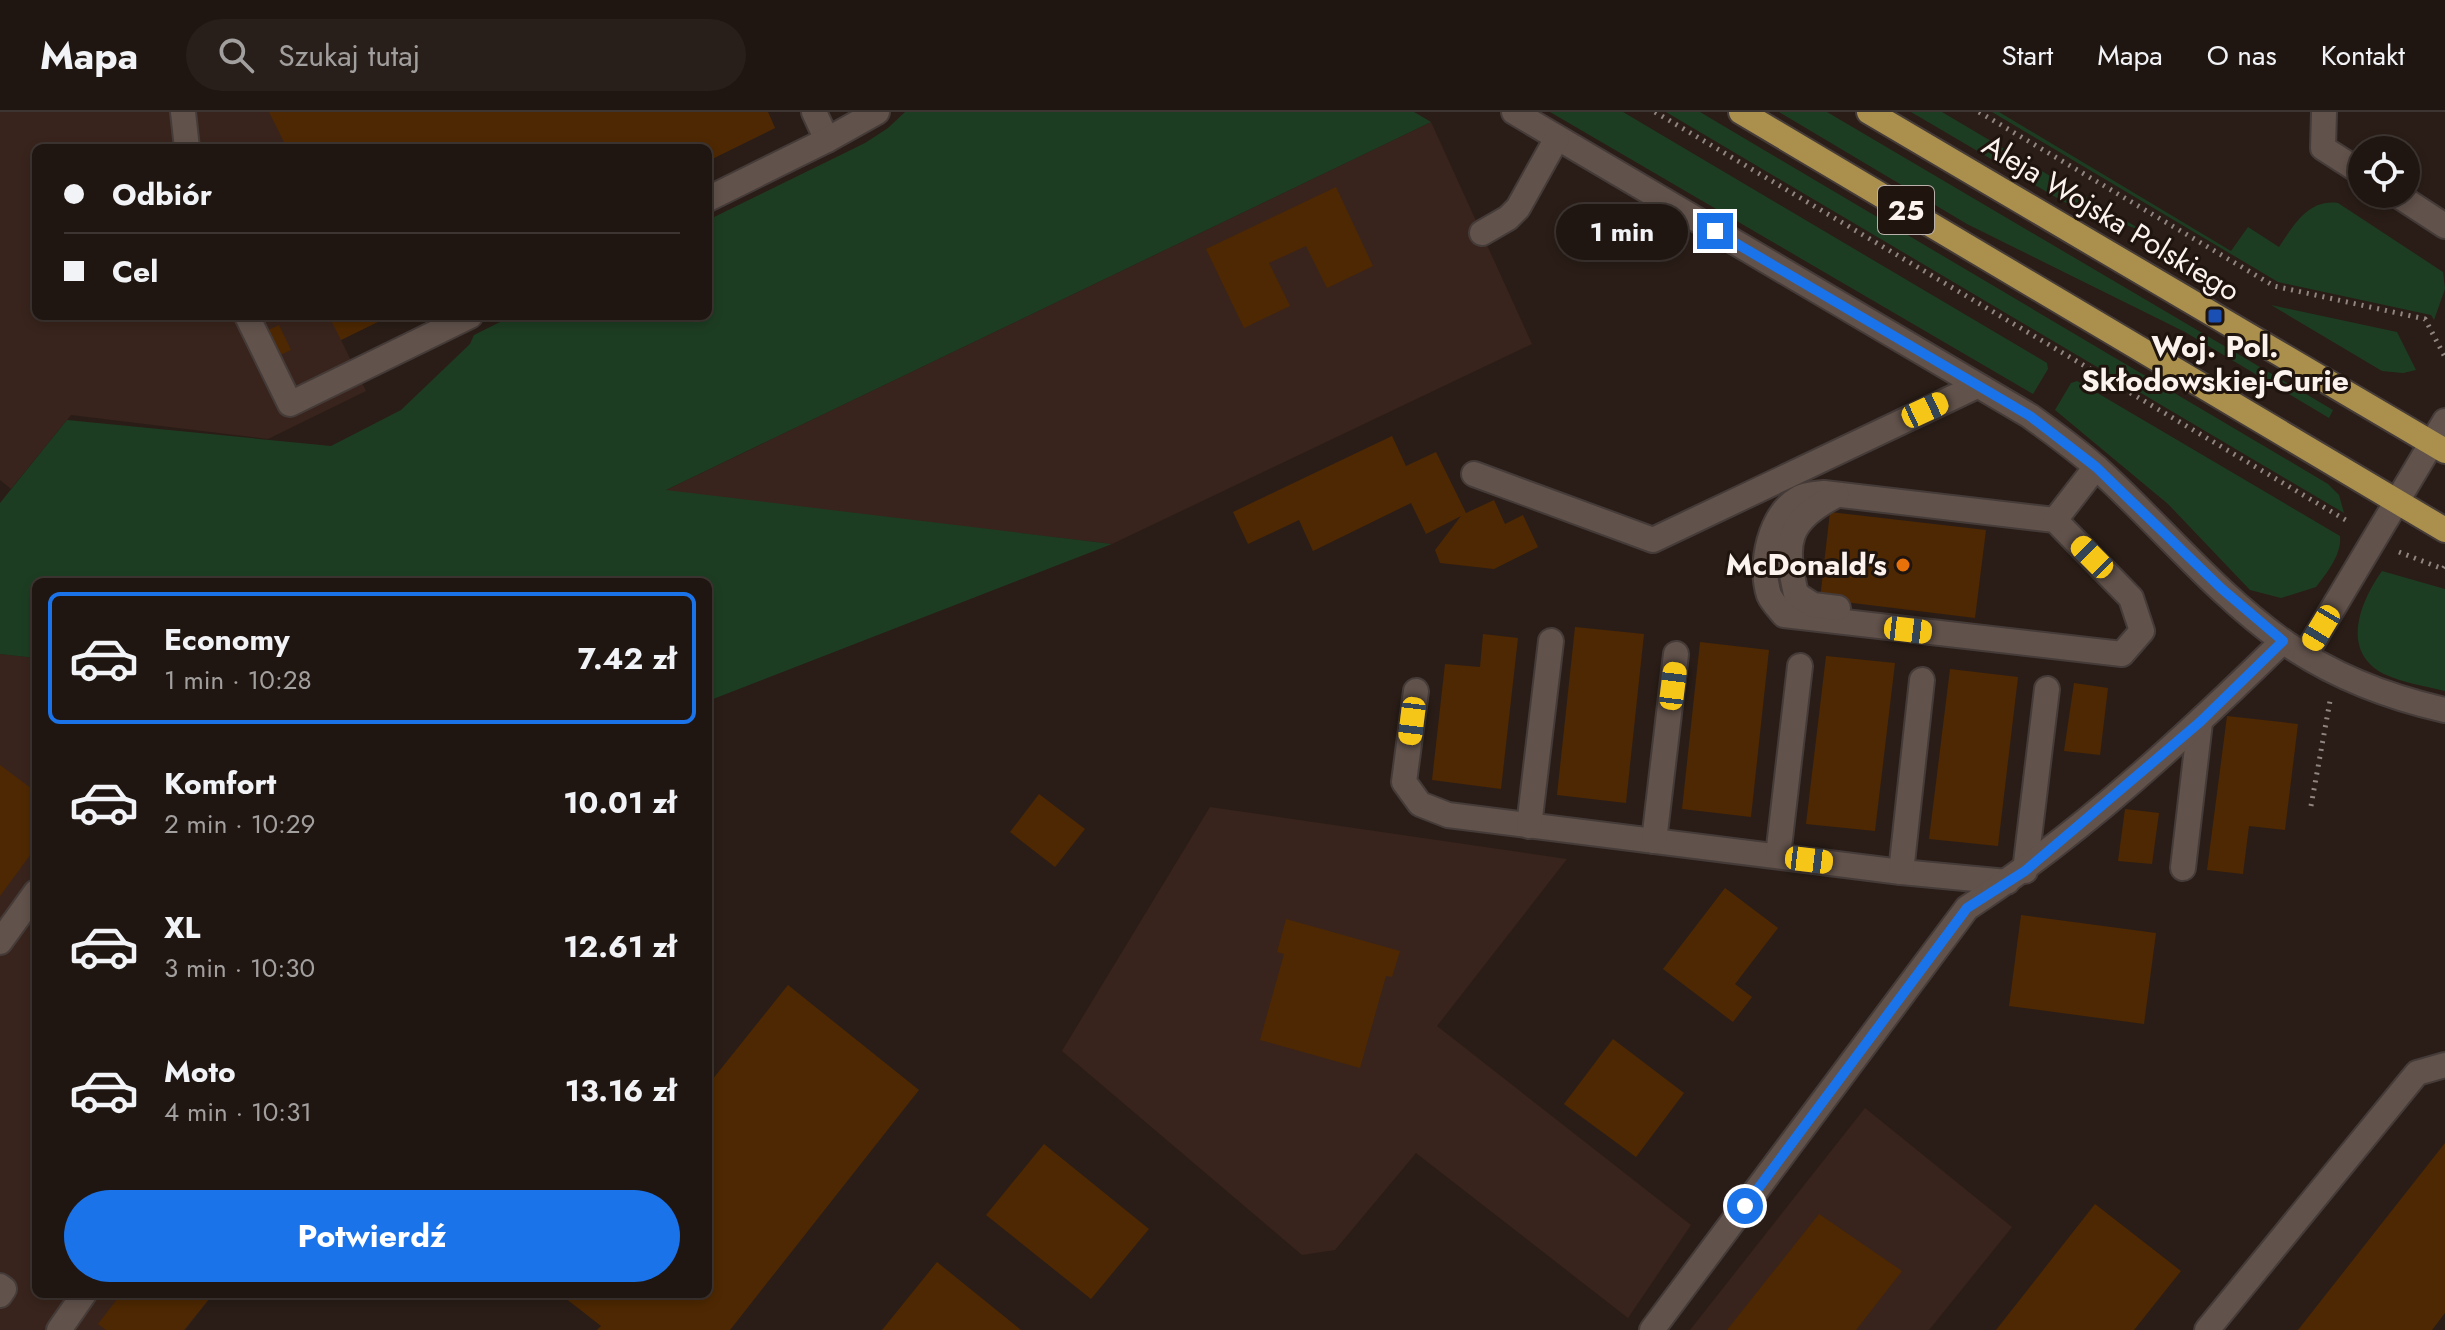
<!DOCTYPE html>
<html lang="pl">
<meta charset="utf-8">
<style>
:root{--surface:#201611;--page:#281f1a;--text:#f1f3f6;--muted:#a29f9f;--line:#3d3531;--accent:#1a73e8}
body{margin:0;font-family:Jost,sans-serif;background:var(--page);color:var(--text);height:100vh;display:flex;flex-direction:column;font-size:30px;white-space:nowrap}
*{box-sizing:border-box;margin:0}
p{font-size:26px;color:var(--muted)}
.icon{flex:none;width:44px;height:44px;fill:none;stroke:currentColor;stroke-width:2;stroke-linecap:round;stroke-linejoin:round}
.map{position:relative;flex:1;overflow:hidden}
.panel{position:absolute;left:32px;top:466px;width:680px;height:720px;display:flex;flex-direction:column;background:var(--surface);border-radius:12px;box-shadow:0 4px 12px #0003,0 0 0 2px var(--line)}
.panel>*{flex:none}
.top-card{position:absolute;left:32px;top:32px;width:680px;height:176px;border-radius:12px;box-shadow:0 4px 12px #0003,0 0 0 2px var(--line);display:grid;align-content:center;height:176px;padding:0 32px;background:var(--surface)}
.tools{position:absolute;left:2348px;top:24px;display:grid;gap:16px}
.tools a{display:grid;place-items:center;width:72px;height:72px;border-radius:50%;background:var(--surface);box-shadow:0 4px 12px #0003,0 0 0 2px var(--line);font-size:40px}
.end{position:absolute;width:36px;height:36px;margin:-18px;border:10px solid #1a73e8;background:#fff;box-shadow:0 0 0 4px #fff}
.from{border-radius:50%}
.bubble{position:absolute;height:56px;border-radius:28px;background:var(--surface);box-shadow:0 4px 12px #0003,0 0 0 2px var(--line);font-size:26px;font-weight:700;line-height:56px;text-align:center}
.car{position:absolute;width:24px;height:48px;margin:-24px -12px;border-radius:10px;box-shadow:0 0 6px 2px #0007;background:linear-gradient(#f5c518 24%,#345 0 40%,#f5c518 0 76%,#345 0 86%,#f5c518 0)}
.top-card b{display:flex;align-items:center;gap:28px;height:76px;font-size:30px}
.top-card b+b{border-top:2px solid var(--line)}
.top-card i{width:20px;height:20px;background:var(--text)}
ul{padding:14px 0 0;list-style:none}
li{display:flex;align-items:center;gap:24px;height:132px;margin:0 16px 12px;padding:0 16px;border:4px solid transparent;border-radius:12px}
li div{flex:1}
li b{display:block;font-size:30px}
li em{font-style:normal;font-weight:700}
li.current{border-color:var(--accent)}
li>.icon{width:72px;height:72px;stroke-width:1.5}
.cta{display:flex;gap:16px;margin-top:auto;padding:16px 32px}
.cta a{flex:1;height:92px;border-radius:48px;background:var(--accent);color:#fff;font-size:32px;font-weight:700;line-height:92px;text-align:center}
header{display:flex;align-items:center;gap:48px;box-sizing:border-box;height:112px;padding:0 40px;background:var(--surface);border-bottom:2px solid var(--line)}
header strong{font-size:38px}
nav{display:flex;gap:44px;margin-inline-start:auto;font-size:28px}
.search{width:560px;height:72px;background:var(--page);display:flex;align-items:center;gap:20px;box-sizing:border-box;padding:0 28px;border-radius:44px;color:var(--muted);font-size:30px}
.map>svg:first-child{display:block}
.built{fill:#38241c}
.green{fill:#1d3d22}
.building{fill:#4e2802}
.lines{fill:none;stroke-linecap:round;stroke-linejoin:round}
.minor-casing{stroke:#453b38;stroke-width:28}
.major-casing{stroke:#453b38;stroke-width:28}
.path{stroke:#908580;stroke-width:5;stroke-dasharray:2 6;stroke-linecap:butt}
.minor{stroke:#61524b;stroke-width:24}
.major{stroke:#aa904c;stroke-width:24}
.route{stroke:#1a73e8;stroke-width:10}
.transit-dot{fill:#1a4fb4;stroke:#20140e;stroke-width:3}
.food-dot{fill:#e8710a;stroke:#20140e;stroke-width:3}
.labels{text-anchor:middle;stroke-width:6;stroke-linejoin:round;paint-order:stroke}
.shield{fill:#20140e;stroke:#bab0ac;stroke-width:2}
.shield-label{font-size:28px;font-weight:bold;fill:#fcf3ef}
.street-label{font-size:30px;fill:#fcf3ef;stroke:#20140e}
.poi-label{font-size:30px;font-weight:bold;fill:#fcf3ef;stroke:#20140e}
</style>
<header>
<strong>Mapa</strong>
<div class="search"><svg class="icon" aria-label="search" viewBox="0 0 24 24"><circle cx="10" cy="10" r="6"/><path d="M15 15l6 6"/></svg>Szukaj tutaj</div>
<nav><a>Start</a><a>Mapa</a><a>O nas</a><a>Kontakt</a></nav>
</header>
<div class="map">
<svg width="2445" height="1218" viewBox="0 0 2445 1218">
<rect width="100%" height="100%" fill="#2a1d17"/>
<g class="built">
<polygon points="0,0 768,0 775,16 708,49 708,36 36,36 36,204 390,204 341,228 366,279 268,327 71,303 11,377 0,368"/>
<polygon points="1431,10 1532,232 1112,432 664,379"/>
<polygon points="0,542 36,546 36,1182 213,1182 185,1218 0,1218"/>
<polygon points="1210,695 1567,747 1437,914 1691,1113 1628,1206 1416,1041 1335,1138 1302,1143 1062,939"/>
<polygon points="1865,996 2012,1115 1929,1218 1690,1218"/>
</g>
<g class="green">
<polygon points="905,0 1414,0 1431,10 666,378 1112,432 708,589 708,470 36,470 36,546 0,542 0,391 67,308 331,334 401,298 470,232 474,223 512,204 708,204 708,108 865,31 888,16"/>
<polygon points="1550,0 1623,0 2047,251 2048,257 2033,282"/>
<polygon points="1666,0 1700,0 2328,372 2339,383 2344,401"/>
<polygon points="1779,0 1827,0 2333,298 2329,306 2185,220 1967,112"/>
<polygon points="1911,0 1942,0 2145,120 2064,90"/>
<path d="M1992,0H1999L2231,139L2248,115L2279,135C2294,113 2308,87 2338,91L2443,160L2445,177L2434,208L2431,203L2278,170Z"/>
<polygon points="2271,193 2397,220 2416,258 2403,261 2382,259"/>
<path d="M2077,269L2340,424C2342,442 2327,461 2316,475L2281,486L2250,478L2168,392L2055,298L2071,271Z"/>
<path d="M2382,459L2445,477V579C2425,574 2403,571 2384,562C2340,539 2360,490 2382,459Z"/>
</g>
<g class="building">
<polygon points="269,0 768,0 775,16 708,49 708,36 287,36"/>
<polygon points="1336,75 1373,154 1327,176 1306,134 1269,151 1290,194 1244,216 1206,137"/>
<polygon points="329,204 390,204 341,228"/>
<polygon points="279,213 291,238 278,244 266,219"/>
<polygon points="1392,324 1406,354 1436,340 1466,401 1494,388 1505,412 1523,403 1538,435 1494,457 1440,451 1435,438 1461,404 1426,422 1411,391 1313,439 1299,408 1248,432 1233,400"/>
<polygon points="1830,400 1986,418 1975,506 1820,487"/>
<polygon points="1575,515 1644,522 1626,691 1557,683"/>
<polygon points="1483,522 1518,526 1501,677 1432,668 1445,552 1480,555"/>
<polygon points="1700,530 1769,538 1751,705 1682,697"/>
<polygon points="1826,544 1895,551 1875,719 1806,712"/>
<polygon points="1950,557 2018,565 1998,734 1929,727"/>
<polygon points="2074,571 2108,576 2100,643 2064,639"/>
<polygon points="2227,604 2298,612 2285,718 2249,714 2243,762 2207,758"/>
<polygon points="0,653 36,680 36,735 0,784"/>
<polygon points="1039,682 1085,717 1055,755 1010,720"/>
<polygon points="2125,697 2159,701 2152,752 2118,749"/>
<polygon points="1725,776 1778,816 1735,872 1752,885 1733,910 1663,857"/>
<polygon points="2021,803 2156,821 2144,912 2009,894"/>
<polygon points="1286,807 1400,839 1392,865 1386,864 1360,956 1260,928 1284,842 1277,840"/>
<polygon points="788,873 919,978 730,1218 597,1218 601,1214 560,1182 708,1182 708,973"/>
<polygon points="1613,927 1684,981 1636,1045 1564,992"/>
<polygon points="2445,1031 2445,1201 2432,1218 2298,1218"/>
<polygon points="1044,1032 1149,1117 1091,1187 986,1103"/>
<polygon points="2095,1092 2181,1159 2134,1218 1996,1218"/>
<polygon points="1819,1102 1902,1159 1856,1218 1727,1218"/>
<polygon points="937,1150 1021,1218 882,1218"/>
<polygon points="121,1182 213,1182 184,1218 106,1218 98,1212"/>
</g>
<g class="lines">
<g class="minor-casing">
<g id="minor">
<polyline points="183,0 187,36"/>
<polyline points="814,0 827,28"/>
<path d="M1514,0L2030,304C2053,321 2076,337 2097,356C2160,413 2215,481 2284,530C2333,564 2387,585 2445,598"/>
<polyline points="2324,0 2323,36 2362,61"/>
<polyline points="2396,82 2445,114"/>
<polyline points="708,87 827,28 877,0"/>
<polyline points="1482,121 1508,106 1518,96 1557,26"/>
<polyline points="247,204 290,292 470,204"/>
<polyline points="1474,362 1653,428 1977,274"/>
<path d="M1824,381L2055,408L2131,486L2142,519L2122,542L1784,503C1779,497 1772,490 1769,483C1759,452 1770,402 1799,386C1806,382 1816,382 1824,381Z"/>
<path d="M1837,383C1786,409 1784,430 1796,482L1813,493L1838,496"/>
<polyline points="2055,408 2096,355"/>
<polyline points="2305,543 2445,309"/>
<polyline points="1416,579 1404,670 1420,692 1448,703 1901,760 2007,770"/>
<polyline points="1529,714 1551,529"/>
<polyline points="1654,729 1676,542"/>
<polyline points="1778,744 1800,554"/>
<polyline points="2183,756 2200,610"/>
<polyline points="2025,759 2047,577"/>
<polyline points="1901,760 1922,568"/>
<polyline points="0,830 36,780"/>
<polyline points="0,1174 4,1177 0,1183"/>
<polyline points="59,1218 84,1182"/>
<path d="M1652,1218L1967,796C2082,721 2185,625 2283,529"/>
<polyline points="2207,1218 2417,961 2445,953"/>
</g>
</g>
<g class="major-casing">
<g id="major">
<polyline points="1741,0 2445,418"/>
<polyline points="1869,0 2445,339"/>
</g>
</g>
<g class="path">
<polyline points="1655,0 2349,410"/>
<polyline points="1979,0 2274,174 2425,207 2445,245"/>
<polyline points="2399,440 2443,457 2445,454"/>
<polyline points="2311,694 2330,589"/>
</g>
<use href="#minor" class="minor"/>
<use href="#major" class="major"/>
</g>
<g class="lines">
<polyline class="route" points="1715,119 2030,304 2096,355 2222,477 2283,529 2200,610 2025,759 1967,796 1745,1094"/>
</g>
<rect class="transit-dot" x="2207" y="196" width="16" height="16" rx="4"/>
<circle class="food-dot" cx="1903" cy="453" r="8"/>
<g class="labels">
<rect class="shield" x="1878" y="74" width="56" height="48" rx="6"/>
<g class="shield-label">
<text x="1906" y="108">25</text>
</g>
<g class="street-label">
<text transform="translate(2111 106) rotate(31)" y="10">Aleja Wojska Polskiego</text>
</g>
<g class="poi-label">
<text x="2215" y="245">Woj. Pol.<tspan x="2215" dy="34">Skłodowskiej-Curie</tspan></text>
<text x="1887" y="463" text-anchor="end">McDonald's</text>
</g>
</g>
</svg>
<div class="tools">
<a><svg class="icon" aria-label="locate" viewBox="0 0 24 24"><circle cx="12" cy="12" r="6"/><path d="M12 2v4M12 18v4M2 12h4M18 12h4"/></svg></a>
</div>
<i class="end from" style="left:1745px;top:1094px"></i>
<i class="end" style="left:1715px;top:119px"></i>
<div class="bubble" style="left:1556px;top:92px;width:132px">1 min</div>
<i class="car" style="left:1925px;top:298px;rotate:65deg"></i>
<i class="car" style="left:2092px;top:445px;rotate:315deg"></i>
<i class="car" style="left:2321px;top:516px;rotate:211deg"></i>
<i class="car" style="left:1908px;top:518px;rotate:97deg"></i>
<i class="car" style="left:1673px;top:574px;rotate:7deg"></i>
<i class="car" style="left:1412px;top:609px;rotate:187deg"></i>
<i class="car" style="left:1809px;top:748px;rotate:97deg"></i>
<div class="top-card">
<b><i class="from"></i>Odbiór</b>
<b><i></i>Cel</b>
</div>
<section class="panel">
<ul>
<li class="current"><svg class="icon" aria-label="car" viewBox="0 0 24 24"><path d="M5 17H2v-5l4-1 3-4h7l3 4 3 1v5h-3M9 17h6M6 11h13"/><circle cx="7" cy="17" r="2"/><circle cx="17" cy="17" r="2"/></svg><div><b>Economy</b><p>1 min · 10:28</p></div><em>7.42 zł</em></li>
<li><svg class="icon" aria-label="car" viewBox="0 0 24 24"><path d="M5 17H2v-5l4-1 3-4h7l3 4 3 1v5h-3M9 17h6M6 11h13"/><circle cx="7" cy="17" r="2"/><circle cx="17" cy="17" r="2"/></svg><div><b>Komfort</b><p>2 min · 10:29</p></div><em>10.01 zł</em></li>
<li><svg class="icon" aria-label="car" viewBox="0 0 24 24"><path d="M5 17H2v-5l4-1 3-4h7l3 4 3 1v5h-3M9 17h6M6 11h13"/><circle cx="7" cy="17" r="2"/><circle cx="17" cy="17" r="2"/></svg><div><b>XL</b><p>3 min · 10:30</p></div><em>12.61 zł</em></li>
<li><svg class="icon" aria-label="car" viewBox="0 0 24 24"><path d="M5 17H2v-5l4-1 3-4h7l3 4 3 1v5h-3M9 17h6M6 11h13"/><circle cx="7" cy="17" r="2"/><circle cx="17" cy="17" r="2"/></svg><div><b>Moto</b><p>4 min · 10:31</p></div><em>13.16 zł</em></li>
</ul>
<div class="cta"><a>Potwierdź</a></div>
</section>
</div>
